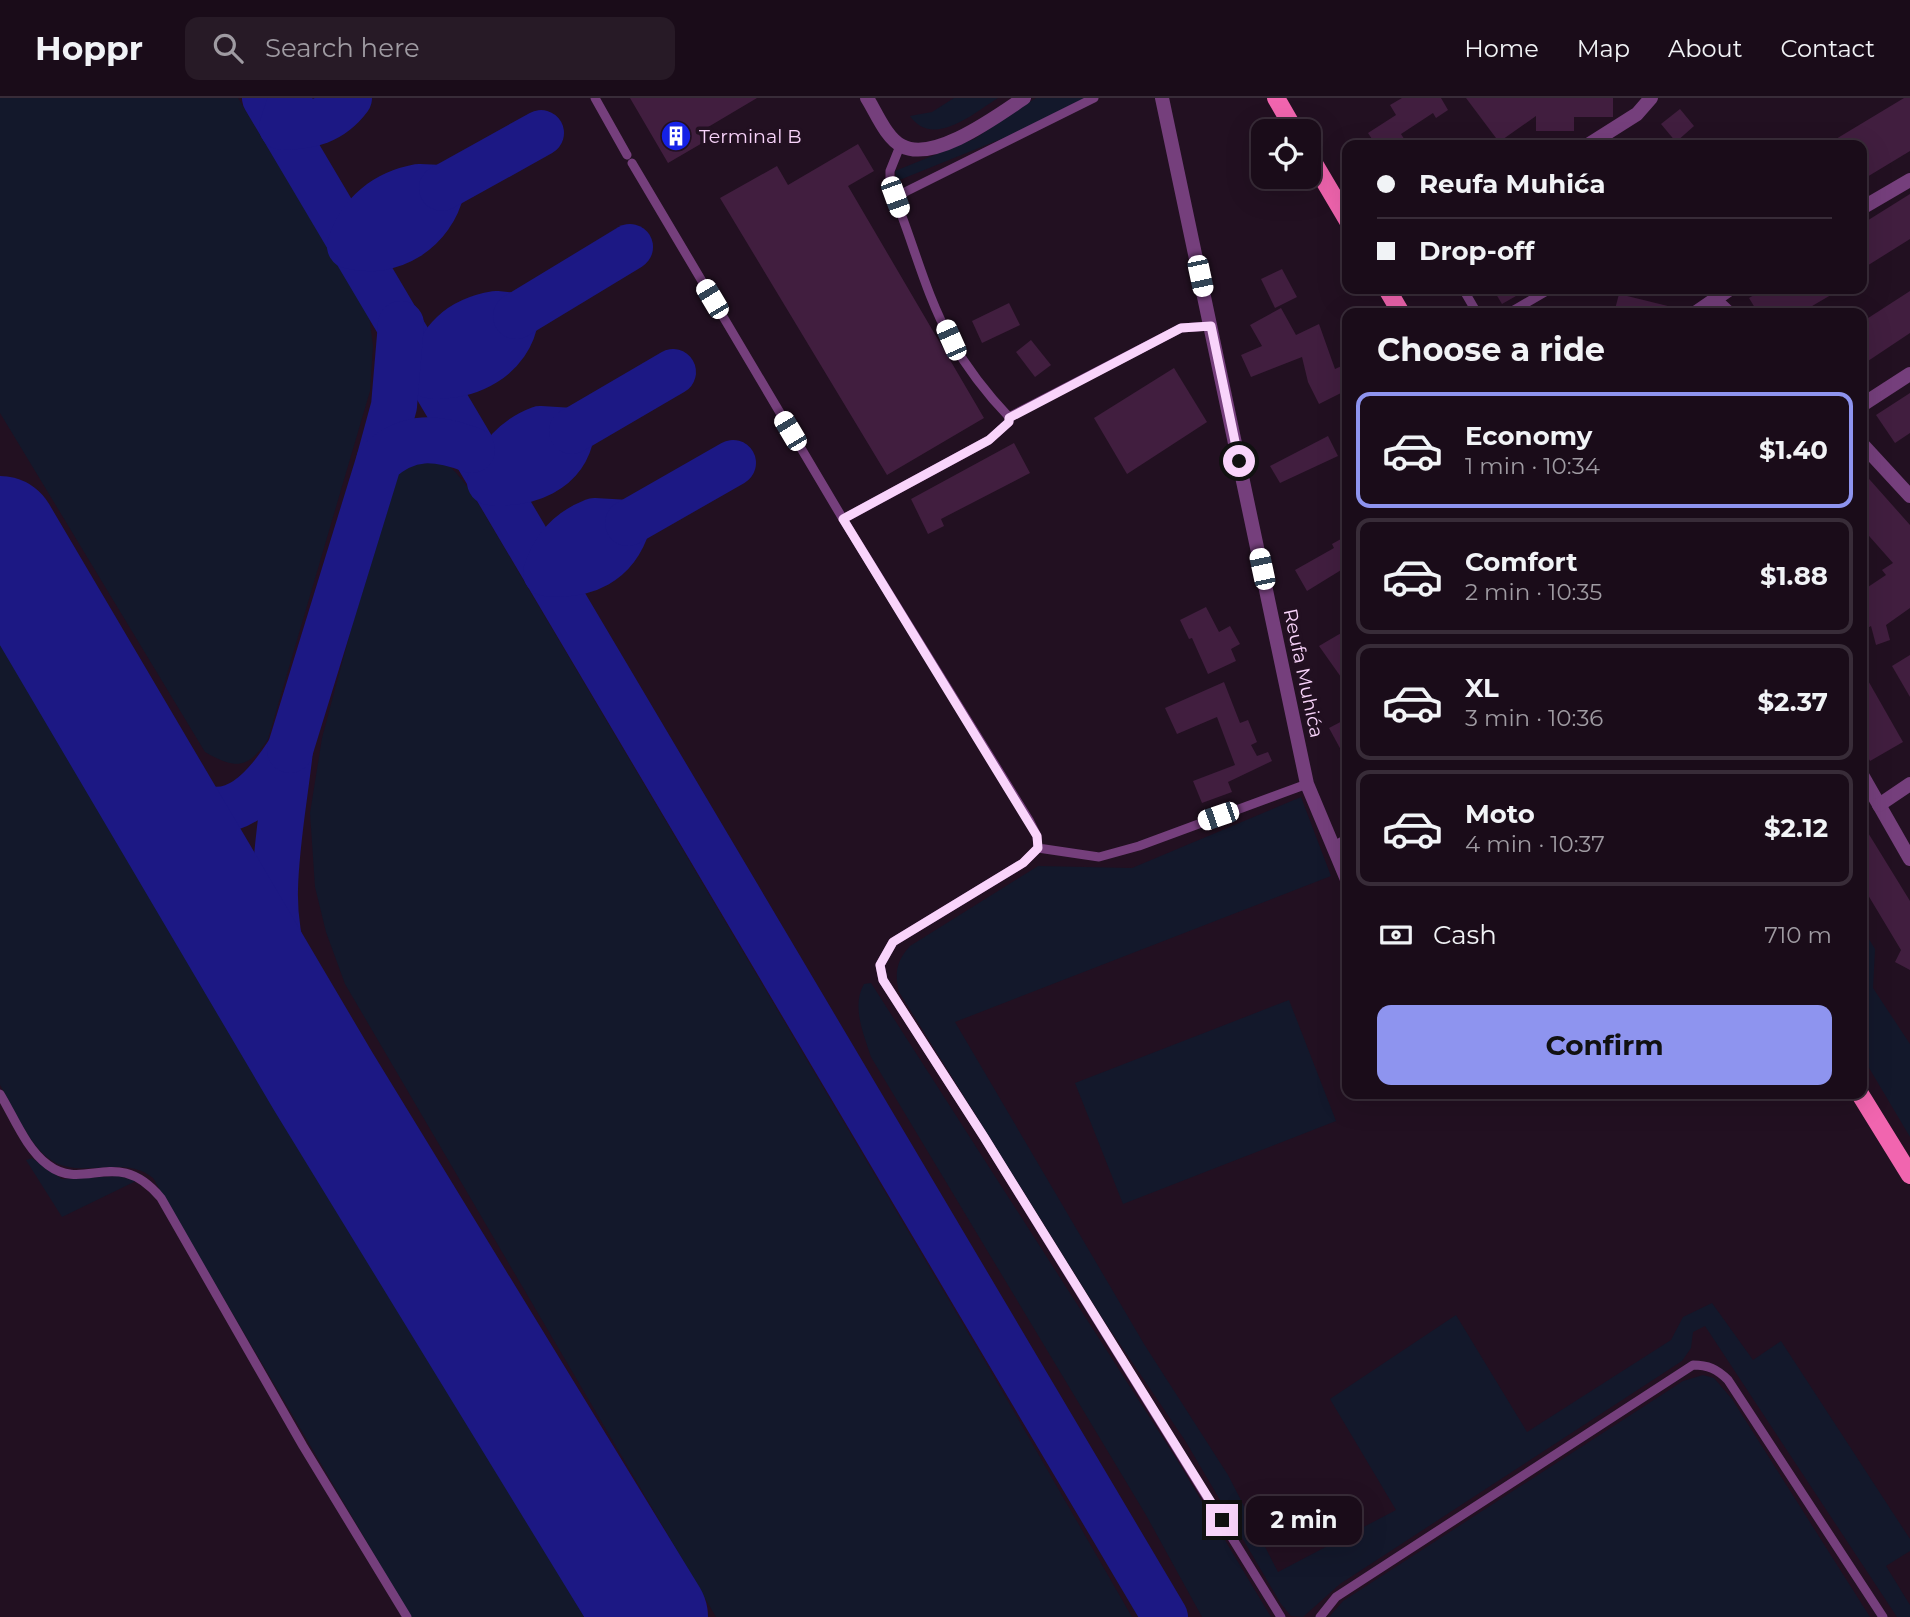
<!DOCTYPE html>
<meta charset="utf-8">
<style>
:root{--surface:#1a0c19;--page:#271a26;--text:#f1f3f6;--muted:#9f9ba2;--line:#382c38;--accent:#8e94ef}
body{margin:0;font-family:Montserrat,sans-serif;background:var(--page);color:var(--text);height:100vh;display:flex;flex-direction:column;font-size:26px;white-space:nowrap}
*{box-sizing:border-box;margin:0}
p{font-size:23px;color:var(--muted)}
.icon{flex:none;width:38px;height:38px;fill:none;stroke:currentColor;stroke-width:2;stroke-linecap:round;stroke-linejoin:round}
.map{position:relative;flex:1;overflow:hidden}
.side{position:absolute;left:1342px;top:210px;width:525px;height:791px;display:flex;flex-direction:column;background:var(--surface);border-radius:14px;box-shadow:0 7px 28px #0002,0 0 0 2px var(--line)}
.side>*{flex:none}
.guide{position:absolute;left:1342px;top:42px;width:525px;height:154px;border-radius:14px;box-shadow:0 7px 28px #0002,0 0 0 2px var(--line);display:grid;align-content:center;height:154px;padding:0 35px;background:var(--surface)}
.fabs{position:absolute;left:1251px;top:21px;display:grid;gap:14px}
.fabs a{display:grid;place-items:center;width:70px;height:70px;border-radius:14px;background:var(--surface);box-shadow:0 7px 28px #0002,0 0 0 2px var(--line);font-size:35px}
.end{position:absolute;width:32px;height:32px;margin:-16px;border:9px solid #f9d4fb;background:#111;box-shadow:0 0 0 4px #111}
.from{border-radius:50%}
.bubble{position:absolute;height:49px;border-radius:14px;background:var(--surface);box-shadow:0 7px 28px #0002,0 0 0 2px var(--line);font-size:23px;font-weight:700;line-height:49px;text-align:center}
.car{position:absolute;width:21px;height:42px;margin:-21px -10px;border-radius:9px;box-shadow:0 0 5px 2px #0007;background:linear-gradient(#fff 24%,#345 0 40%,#fff 0 76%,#345 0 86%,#fff 0)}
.guide b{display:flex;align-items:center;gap:24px;height:66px;font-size:26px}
.guide b+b{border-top:2px solid var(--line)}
.guide i{width:18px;height:18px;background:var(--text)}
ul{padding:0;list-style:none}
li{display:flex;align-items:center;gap:21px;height:116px;margin:0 14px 10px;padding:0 21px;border:4px solid var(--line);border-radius:14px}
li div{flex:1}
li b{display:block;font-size:26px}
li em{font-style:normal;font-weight:700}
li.current{border-color:var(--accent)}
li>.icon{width:63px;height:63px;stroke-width:1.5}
h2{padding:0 35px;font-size:32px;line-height:84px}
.pay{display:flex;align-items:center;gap:18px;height:77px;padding:0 35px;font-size:26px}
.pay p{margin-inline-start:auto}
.button{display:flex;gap:14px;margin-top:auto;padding:14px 35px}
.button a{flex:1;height:80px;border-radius:14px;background:var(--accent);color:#111;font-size:28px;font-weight:700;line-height:80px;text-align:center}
header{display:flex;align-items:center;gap:42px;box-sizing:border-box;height:98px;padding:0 35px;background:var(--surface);border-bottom:2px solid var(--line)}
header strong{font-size:33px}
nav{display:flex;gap:38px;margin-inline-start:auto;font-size:24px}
.search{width:490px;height:63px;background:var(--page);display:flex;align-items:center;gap:18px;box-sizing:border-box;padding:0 24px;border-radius:14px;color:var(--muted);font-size:26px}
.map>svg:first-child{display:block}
.green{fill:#13182b}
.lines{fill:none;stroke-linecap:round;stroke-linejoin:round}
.taxiway{stroke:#1c1884;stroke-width:46}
.runway{stroke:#1c1884;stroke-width:114}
.building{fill:#411e3f}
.service{stroke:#753f7c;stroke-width:9}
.minor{stroke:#753f7c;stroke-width:14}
.primary{stroke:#f165af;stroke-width:18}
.route{stroke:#f9d4fb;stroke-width:9}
.labels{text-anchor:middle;stroke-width:7;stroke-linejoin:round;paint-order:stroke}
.poi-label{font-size:19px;fill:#f9d4fb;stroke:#221021;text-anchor:start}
.street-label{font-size:19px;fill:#f9d4fb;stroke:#221021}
</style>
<header>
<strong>Hoppr</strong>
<div class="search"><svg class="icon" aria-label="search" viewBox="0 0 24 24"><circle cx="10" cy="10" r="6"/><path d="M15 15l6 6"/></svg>Search here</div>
<nav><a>Home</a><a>Map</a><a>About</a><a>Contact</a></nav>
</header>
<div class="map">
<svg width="1910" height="1519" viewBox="0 0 1910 1519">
<rect width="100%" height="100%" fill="#221021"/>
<g class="green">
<path d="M0,0H238L369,217L373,248L370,293L268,641C248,672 235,671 205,654L0,315Z"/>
<path d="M954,0H998C974,15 933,51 910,18L932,14Z"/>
<polygon points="1036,0 1087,0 1011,37 897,83 895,73 974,41"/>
<path d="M428,358C450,363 458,377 472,395L986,1265L1132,1519H716L345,886L326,834L315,789L310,715L322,640L390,385C401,369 408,361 428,358Z"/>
<path d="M0,523L584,1519H411L153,1080C123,1055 79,1084 48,1060C27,1043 14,1010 0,987Z"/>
<path d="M1301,699L1331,778L955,924L1144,1246L1228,1377L1278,1474L1396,1412L1330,1301L1456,1217L1527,1334L1671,1242L1683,1219L1712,1205L1753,1262L1781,1243L1910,1441V1453L1886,1468L1910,1507V1519H1897L1705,1228L1693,1234L1691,1250L1682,1263L1340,1486L1303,1519L1291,1518L1281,1506L1186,1344L1103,1221L899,894C894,875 897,862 910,848L1038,768L1132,770Z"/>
<polygon points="1862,830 1875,851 1873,890 1910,946 1910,1039 1862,958"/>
<path d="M871,885L1177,1362L1271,1519H1202L1146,1417L871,959C864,937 851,908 864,886Z"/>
<polygon points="1289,902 1336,1023 1123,1106 1075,985"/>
<polygon points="32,1060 62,1081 118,1078 136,1083 62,1119 26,1062"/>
<polygon points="1703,1277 1714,1280 1732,1301 1870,1519 1329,1519 1343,1503 1683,1283"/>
</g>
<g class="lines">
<g class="taxiway">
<polyline points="265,0 1165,1519"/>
<path d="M290,5L282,29C310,28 331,24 349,0"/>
<path d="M419,89L442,90C432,133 392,158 350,148C360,115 386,95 419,89Z"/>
<polyline points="442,90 541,35"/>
<path d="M496,216L516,218C510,260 468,281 429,277C440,242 459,222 496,216Z"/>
<polyline points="516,218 630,149"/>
<path d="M540,331L572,333C565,374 527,387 490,384C498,359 516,340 540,331Z"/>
<polyline points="572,333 673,274"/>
<polyline points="379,363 394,308 401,226"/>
<path d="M594,423L628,425C616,465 585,479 546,475C554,449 569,433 594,423Z"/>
<polyline points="628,425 733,365"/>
<path d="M125,647C190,714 228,749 290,652C285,698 276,744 275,791C273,856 302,922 323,983"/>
<path d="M290,652L379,363C409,336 436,339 472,352"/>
</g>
<polyline class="runway" points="0,435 323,983 651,1519"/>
</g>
<g class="building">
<polygon points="630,0 757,0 698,35 704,44 668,65"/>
<polygon points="1402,0 1441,0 1448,12 1436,20 1433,15 1401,36 1408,47 1376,47 1368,35 1396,17 1390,7"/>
<polygon points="1466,0 1613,0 1613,19 1574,19 1574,33 1536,33 1536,18 1499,44"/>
<polygon points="1904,0 1910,0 1910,53 1862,82 1862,47 1826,47"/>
<polygon points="1680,11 1694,28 1676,44 1661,26"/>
<polygon points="858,46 874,73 848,88 984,320 887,377 720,100 777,68 788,87"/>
<polygon points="1910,96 1910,141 1862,171 1862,126"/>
<polygon points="1282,171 1297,199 1275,210 1261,181"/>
<polygon points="1493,191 1528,191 1502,206"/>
<polygon points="1764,191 1841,191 1802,214 1800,210 1791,215 1758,215 1749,200"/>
<polygon points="1910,193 1910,235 1862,267 1862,224"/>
<polygon points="1619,196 1676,210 1676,215 1614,215"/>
<polygon points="1009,205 1020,227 982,245 972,223"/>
<polygon points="1281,210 1296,237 1319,226 1335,271 1348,265 1348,283 1341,286 1345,293 1319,306 1308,284 1302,259 1251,279 1241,257 1262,248 1250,227"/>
<polygon points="1031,242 1051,267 1035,279 1016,254"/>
<polygon points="1174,270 1207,324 1127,376 1094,320"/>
<polygon points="1910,295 1910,335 1895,345 1876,317"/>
<polygon points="1328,338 1338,358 1280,385 1270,368"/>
<polygon points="1014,345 1030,375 941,421 944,428 928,436 911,401"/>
<polygon points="1862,373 1910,427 1910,510 1886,527 1890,542 1876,547 1871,528 1862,533 1862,493 1886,477 1882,472 1893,465 1862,430"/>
<polygon points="1348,437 1348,472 1346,469 1307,493 1295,472 1334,450 1332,446"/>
<polygon points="1206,509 1219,534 1230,528 1240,546 1231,551 1236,563 1208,576 1192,540 1189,541 1180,522"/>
<polygon points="1348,531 1348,589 1319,548"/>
<polygon points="1910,557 1910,599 1892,568"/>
<polygon points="1862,572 1903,644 1870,663 1862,649"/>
<polygon points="1224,584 1240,625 1248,622 1257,644 1251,647 1257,658 1268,654 1272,663 1228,684 1232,694 1202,705 1193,683 1235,667 1217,619 1177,636 1165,610"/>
<polygon points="1348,620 1348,665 1329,630"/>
<polygon points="1862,725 1910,803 1910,872 1895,864 1901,852 1862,787"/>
</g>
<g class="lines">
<g class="service">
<polyline points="595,0 627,57"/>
<path d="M900,48L890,73V88C912,138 924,194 951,242C967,270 987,296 1009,319V324L989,342L843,421L1029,722L1037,738L1038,750L1099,759L1139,748L1307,686"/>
<polyline points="632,65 843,421"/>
<polyline points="895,99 1094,0"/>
<polyline points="1463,191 1477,215"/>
<polyline points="1509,215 1550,191"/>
<polyline points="1009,319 1181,230 1211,228"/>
<polyline points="1334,748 1348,740"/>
<polyline points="1038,750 1023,765 893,844 880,867 883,882 984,1039 1281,1519"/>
<path d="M0,996C14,1019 26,1051 48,1067C85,1095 117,1047 161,1100L303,1348L407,1519"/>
<path d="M1320,1519L1336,1499L1693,1267C1708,1267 1717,1271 1728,1282L1883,1519"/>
</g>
<g class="minor">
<path d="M867,0C876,14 886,40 902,48C934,65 997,18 1024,0"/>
<polyline points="1162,0 1307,686 1348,784"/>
<polyline points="1588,47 1637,16 1651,0"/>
<polyline points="1862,110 1910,82"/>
<polyline points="1714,201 1729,215"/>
<polyline points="1695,215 1730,191"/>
<polyline points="1862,307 1910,276"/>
<polyline points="1862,346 1910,398"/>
<polyline points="1862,677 1910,761"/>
<polyline points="1879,707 1910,686"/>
</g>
<g class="primary">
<polyline points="1276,0 1295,33"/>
<polyline points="1309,57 1348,123"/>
<polyline points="1387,191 1401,215"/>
<polyline points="1860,996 1910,1077"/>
</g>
</g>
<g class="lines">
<polyline class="route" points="1222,1422 984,1039 883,882 880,867 893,844 1023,765 1038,750 1037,738 843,421 989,342 1009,324 1009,320 1181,230 1211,228 1239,363"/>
</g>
<defs>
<g id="building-disc" transform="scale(1.575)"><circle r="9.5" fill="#1521e6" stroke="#221021"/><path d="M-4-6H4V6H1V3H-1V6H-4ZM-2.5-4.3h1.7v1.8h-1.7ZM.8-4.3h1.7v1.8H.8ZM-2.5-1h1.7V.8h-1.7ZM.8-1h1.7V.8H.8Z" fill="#fff"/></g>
</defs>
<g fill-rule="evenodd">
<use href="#building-disc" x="676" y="38"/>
</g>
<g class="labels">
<g class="poi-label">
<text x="699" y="45">Terminal B</text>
</g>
<g class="street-label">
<text transform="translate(1304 575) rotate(78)" y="7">Reufa Muhića</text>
</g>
</g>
</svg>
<div class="fabs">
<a><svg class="icon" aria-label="locate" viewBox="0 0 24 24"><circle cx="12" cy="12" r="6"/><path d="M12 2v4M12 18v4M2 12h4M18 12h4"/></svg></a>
</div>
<i class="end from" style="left:1239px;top:363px"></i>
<i class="end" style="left:1222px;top:1422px"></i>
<div class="bubble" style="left:1246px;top:1398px;width:116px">2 min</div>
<i class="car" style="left:895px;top:99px;rotate:160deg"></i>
<i class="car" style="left:1200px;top:178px;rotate:168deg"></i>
<i class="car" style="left:712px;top:201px;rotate:329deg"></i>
<i class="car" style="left:951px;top:242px;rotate:336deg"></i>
<i class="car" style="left:790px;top:333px;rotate:329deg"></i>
<i class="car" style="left:1262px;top:471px;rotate:348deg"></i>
<i class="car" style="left:1218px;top:718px;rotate:251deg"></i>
<div class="guide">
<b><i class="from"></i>Reufa Muhića</b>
<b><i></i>Drop-off</b>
</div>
<section class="side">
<h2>Choose a ride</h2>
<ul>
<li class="current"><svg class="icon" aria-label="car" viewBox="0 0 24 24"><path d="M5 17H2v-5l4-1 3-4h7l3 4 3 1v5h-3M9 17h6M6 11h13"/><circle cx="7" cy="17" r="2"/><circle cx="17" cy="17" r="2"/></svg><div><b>Economy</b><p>1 min · 10:34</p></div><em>$1.40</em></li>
<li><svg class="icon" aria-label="car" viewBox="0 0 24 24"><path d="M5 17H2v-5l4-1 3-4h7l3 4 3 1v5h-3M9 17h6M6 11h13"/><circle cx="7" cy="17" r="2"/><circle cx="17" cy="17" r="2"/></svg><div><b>Comfort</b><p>2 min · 10:35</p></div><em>$1.88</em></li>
<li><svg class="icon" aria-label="car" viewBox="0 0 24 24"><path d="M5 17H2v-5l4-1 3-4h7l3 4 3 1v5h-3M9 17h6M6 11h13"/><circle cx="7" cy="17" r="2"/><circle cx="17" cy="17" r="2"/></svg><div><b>XL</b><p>3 min · 10:36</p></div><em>$2.37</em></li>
<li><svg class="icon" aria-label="car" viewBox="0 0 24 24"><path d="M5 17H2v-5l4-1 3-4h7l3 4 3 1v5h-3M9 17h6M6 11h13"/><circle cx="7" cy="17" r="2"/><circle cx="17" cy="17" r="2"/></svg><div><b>Moto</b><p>4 min · 10:37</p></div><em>$2.12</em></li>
</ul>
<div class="pay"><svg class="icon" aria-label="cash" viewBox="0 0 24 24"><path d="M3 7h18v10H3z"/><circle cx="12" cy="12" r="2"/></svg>Cash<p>710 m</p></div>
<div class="button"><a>Confirm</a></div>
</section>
</div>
